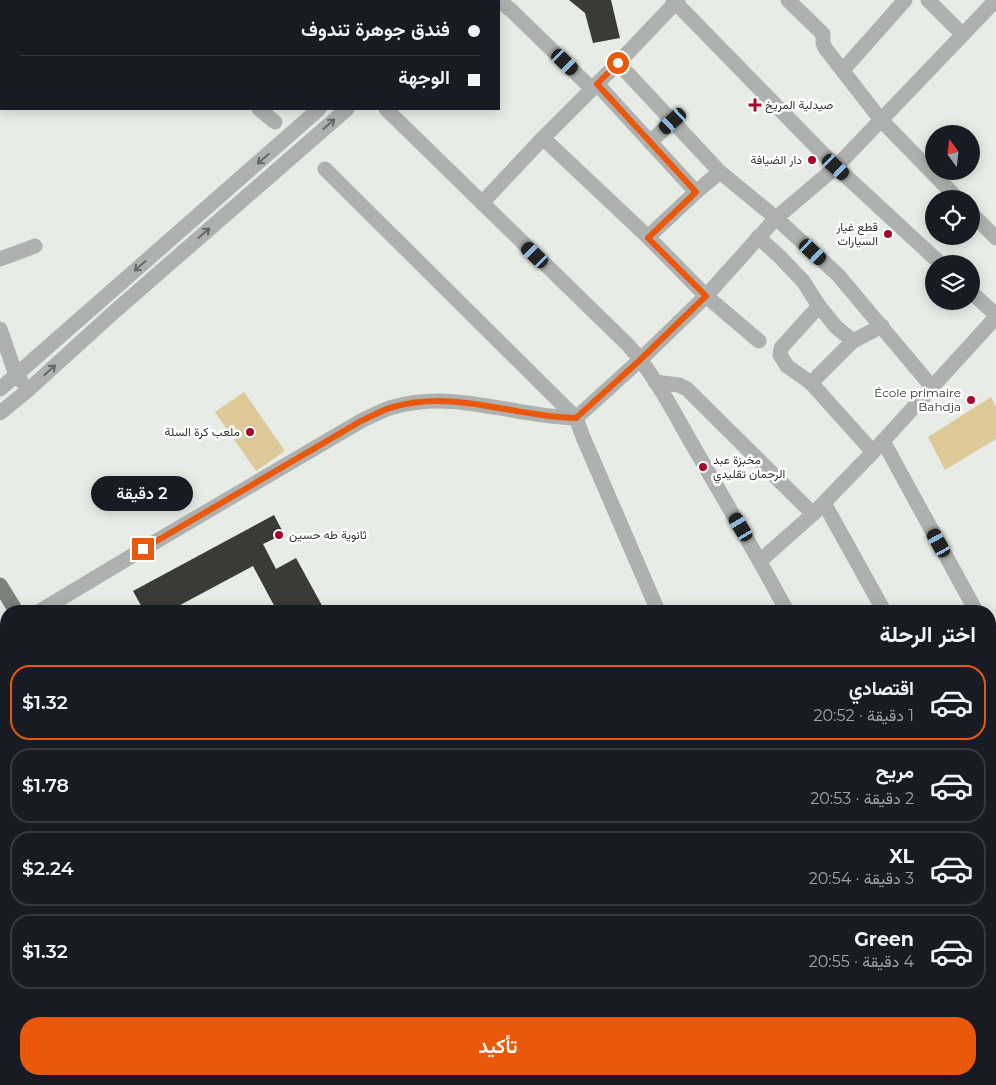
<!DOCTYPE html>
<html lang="ar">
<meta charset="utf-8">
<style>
:root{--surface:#171b24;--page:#20242c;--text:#f1f3f6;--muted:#9ea1a6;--line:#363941;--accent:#ea580c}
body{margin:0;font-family:Montserrat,Vazirmatn,sans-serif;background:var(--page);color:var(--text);direction:rtl;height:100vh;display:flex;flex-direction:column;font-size:19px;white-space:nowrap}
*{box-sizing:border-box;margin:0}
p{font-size:16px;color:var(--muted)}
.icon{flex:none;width:28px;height:28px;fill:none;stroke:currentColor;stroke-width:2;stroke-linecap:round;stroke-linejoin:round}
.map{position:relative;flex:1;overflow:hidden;direction:ltr}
.details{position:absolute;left:0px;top:605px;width:996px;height:480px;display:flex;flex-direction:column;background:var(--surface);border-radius:20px 20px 0 0;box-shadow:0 2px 12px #0003;direction:rtl}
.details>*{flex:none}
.banner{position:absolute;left:0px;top:0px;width:500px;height:110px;box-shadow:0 2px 12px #0003;direction:rtl;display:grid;align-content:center;height:110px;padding:0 20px;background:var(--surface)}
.needle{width:32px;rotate:345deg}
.tools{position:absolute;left:925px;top:125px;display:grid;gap:10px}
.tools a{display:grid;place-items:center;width:55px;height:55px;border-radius:50%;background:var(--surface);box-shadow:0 2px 12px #0003;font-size:25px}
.end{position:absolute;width:22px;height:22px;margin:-11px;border:6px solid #ea580c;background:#fff;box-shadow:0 0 0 2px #fff}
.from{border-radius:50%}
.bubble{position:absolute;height:35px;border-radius:18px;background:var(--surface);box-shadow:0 2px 12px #0003;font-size:16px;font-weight:600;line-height:35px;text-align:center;direction:rtl}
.car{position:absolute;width:15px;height:30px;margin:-15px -8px;border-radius:6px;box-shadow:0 0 4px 1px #0007;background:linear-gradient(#222 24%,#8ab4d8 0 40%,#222 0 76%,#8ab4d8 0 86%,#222 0)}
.banner b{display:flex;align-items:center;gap:18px;height:48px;font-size:19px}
.banner b+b{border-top:1px solid var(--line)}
.banner i{width:12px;height:12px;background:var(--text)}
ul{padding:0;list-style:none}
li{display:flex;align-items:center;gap:15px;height:75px;margin:0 10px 8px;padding:0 10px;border:2px solid var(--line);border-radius:20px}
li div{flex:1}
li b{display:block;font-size:19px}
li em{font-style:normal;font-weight:600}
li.active{border-color:var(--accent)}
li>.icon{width:45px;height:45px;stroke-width:1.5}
h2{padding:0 20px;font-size:22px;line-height:60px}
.primary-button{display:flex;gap:10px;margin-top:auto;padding:10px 20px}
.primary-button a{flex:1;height:58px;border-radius:20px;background:var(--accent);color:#fff;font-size:20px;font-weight:600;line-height:58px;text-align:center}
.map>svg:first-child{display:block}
.green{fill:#deca99}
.building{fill:#3a3b36}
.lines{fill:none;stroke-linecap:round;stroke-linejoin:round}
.minor{stroke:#aeb1af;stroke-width:15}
.major{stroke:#7b807c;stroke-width:15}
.oneway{stroke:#656865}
.route{stroke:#ea580c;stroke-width:6}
.poi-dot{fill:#a4082b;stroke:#fff;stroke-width:2}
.labels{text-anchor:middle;stroke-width:5;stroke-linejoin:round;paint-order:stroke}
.poi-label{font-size:12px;fill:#353734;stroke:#fff;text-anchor:end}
</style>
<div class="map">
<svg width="996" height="1085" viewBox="0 0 996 1085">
<rect width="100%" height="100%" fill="#e8ece6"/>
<g class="green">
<polygon points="244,392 285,451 256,471 215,412"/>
<polygon points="991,397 996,407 996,439 945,470 928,437"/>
</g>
<g class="building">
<polygon points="569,0 611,0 620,38 593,43 585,13"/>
<polygon points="274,515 284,534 263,544 276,569 296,558 325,611 277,611 253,566 169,611 144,611 133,591"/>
</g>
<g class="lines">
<g class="minor">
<polyline points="133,0 134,1"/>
<polyline points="275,0 276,1"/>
<polyline points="498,0 511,10 592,89"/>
<polyline points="673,0 836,167 941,264"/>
<polyline points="788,0 823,34 823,43 825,48 881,120 958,199"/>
<polyline points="928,0 962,34"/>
<polyline points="45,1 46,0"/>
<polyline points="430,1 432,0"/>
<polyline points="454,1 455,0"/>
<polyline points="0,47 1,46"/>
<polyline points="618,63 720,172 776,218 838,275 932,387"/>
<polyline points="843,70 905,0"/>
<polyline points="597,84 696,192"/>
<polyline points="259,109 275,122"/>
<path d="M386,109L628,345C656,376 675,415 696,451C727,504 758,557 787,611"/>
<polyline points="543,138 648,237 706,296 759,341"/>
<polyline points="650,142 673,121"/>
<polyline points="325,169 576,418 641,359 706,296 776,218 836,167 996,0"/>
<polyline points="482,203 543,138 618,63 678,0"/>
<polyline points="971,213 996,238"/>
<polyline points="648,237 696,192 720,172"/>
<polyline points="758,237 779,256 803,281 819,306 836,327 853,341"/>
<polyline points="0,259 35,246"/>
<polyline points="971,292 996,315"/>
<polyline points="819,306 781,348 780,355 787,366 811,383 873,452"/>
<polyline points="0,329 16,375 21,381"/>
<polyline points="655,382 679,385 687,389 813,514"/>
<polyline points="811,383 853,341 882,326"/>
<polyline points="0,389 319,109"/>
<polyline points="0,413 27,391 114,312 347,109"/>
<polyline points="883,441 976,611"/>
<polyline points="824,503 884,611"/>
<polyline points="760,561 813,514 873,452 996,317"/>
<path d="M40,611L160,539L361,421C372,416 382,410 393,407C456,389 514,417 576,418L583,437L658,611"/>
<polyline points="990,636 996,647"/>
<polyline points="0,679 6,678"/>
<polyline points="990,779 996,776"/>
<polyline points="990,883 996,887"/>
<polyline points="0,966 6,992"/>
<polyline points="990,969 996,974"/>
<polyline points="0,1024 6,1023"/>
<polyline points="990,1063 996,1067"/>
<polyline points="411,1079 414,1085"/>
<polyline points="576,1079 588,1085"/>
<polyline points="668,1079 671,1085"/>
<polyline points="737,1079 740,1085"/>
<polyline points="607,1085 612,1079"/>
</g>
<g class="major">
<polyline points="0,585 16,611"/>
<polyline points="57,1085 62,1079"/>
</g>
</g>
<defs><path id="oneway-shaft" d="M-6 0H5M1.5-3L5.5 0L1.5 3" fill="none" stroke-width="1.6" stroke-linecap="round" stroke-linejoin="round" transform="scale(1.25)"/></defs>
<g class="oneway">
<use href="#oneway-shaft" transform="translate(329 124) rotate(-41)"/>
<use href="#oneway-shaft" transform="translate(263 159) rotate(139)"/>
<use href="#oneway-shaft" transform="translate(204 233) rotate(-41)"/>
<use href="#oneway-shaft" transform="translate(140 266) rotate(139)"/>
<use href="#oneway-shaft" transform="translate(50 370) rotate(-42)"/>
</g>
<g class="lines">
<path class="route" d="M143,549L361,421C372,416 382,410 393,407C456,389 514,417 576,418L640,360L706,296L648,238L696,192L597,84L618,63"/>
</g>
<g class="poi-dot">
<path d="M752.5 97.5h5v5h5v5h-5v5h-5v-5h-5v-5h5z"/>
<circle cx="812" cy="160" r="5"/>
<circle cx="888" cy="234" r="5"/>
<circle cx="971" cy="400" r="5"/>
<circle cx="250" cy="432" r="5"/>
<circle cx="703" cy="467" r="5"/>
<circle cx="279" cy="535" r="5"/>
</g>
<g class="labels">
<g class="poi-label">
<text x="765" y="109" text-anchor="start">صيدلية المريخ</text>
<text x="802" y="164">دار الضيافة</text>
<text x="878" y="231">قطع غيار<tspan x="878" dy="14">السيارات</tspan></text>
<text x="961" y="397">École primaire<tspan x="961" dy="14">Bahdja</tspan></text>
<text x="240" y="436">ملعب كرة السلة</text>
<text x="713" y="464" text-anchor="start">مخبزة عبد<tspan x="713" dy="14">الرحمان تقليدي</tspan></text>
<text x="289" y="539" text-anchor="start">ثانوية طه حسين</text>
</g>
</g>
</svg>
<div class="tools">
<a><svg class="needle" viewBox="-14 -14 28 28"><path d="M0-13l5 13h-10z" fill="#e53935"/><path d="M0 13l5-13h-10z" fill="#9ea1a6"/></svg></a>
<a><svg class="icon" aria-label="locate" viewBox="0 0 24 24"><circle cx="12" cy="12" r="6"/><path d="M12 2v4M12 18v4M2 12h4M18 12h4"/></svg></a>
<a><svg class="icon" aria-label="layers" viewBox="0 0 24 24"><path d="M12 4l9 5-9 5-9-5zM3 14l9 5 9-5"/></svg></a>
</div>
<i class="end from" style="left:618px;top:63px"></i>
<i class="end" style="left:143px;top:549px"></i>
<div class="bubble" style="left:91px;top:476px;width:102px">2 دقيقة</div>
<i class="car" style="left:565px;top:62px;rotate:134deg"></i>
<i class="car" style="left:673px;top:121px;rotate:228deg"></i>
<i class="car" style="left:836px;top:167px;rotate:133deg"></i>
<i class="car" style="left:813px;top:252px;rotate:133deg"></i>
<i class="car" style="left:535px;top:255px;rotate:314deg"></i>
<i class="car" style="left:741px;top:527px;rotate:329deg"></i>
<i class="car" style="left:939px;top:543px;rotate:331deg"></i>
<div class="banner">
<b><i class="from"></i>فندق جوهرة تندوف</b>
<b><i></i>الوجهة</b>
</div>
<section class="details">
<h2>اختر الرحلة</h2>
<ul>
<li class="active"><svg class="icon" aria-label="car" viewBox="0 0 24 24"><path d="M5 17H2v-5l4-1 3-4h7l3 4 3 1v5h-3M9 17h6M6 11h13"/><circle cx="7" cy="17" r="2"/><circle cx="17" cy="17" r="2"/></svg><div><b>اقتصادي</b><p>1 دقيقة · 20:52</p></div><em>$1.32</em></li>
<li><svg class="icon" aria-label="car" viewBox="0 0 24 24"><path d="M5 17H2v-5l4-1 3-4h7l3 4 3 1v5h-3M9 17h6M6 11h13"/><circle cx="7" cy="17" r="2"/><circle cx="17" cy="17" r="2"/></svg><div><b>مريح</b><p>2 دقيقة · 20:53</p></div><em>$1.78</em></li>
<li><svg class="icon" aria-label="car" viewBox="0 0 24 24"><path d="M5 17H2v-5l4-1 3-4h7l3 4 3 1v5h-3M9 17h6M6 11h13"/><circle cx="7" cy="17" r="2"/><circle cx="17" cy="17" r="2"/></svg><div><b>XL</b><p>3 دقيقة · 20:54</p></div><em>$2.24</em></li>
<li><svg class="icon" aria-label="car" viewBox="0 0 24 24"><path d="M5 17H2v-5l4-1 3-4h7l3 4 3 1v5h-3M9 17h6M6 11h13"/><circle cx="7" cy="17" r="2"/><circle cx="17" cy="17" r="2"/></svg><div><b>Green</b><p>4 دقيقة · 20:55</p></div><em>$1.32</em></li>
</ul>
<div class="primary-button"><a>تأكيد</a></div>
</section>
</div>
